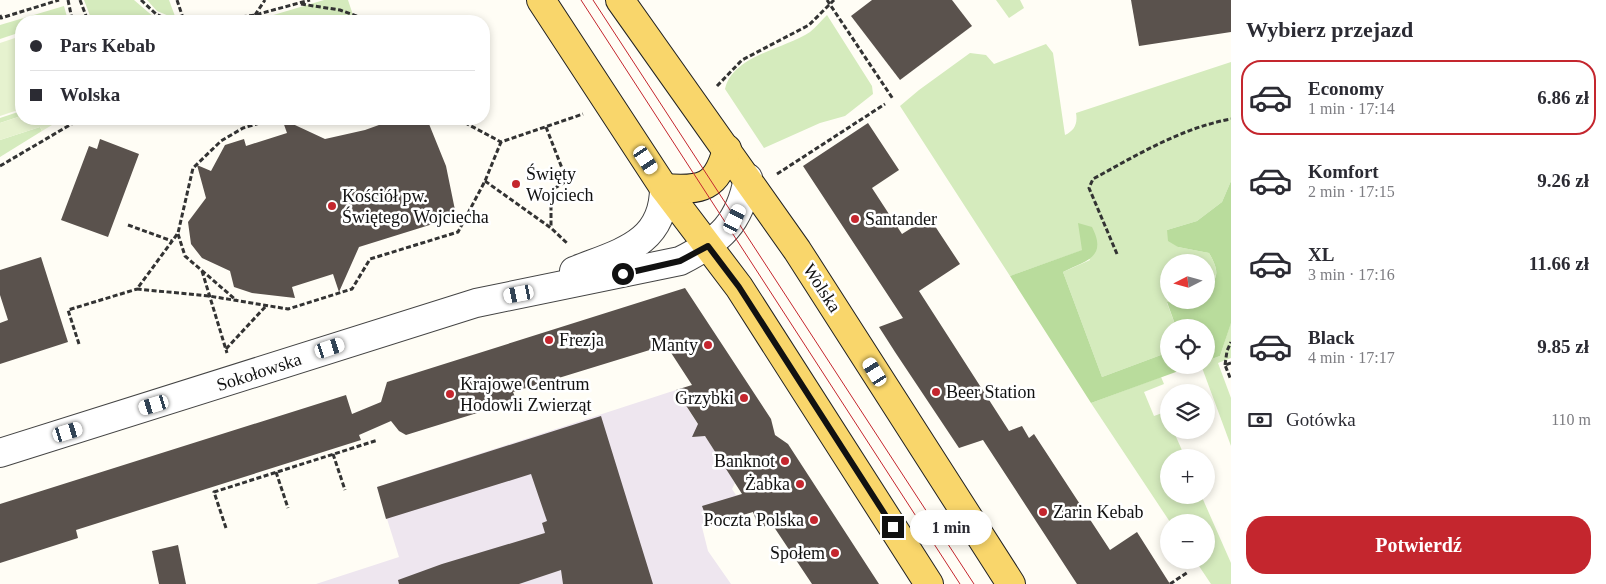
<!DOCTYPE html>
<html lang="pl">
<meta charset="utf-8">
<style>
:root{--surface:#fff;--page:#f7f7f7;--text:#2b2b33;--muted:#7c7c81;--line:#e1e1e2;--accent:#c4262e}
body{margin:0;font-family:Georgia,serif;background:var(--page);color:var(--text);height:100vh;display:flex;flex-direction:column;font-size:19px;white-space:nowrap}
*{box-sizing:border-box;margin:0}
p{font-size:16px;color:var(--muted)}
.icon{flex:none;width:28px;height:28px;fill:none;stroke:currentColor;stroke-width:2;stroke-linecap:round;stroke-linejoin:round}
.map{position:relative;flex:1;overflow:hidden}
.panel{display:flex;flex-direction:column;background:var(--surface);width:375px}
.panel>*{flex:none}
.top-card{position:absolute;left:15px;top:15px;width:475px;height:110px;border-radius:20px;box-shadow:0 2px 8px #0003;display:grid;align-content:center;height:110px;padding:0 15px;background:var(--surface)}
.needle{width:32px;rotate:264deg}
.controls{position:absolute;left:1160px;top:254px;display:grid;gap:10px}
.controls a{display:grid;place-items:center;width:55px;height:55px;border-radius:50%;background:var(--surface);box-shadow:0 2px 8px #0003;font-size:25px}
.end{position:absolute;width:22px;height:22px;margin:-11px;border:6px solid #111;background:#fff;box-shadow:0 0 0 2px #fff}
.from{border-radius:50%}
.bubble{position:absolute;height:35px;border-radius:18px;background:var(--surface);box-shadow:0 2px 8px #0003;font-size:16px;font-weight:700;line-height:35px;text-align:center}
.car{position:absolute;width:15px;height:30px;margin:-15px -8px;border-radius:6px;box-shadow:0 0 4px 1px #0007;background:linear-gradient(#fff 24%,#345 0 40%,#fff 0 76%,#345 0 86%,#fff 0)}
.top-card b{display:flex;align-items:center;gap:18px;height:48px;font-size:19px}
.top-card b+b{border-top:1px solid var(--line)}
.top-card i{width:12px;height:12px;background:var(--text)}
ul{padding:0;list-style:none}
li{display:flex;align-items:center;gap:15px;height:75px;margin:0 10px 8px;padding:0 5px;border:2px solid transparent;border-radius:20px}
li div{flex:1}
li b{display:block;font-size:19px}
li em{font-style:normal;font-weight:700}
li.active{border-color:var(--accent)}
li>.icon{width:45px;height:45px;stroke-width:1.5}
h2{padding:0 15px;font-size:22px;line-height:60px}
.pay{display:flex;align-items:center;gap:12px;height:55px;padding:0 15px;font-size:19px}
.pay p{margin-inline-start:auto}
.button{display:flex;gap:10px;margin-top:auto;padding:10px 15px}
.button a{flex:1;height:58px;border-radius:20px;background:var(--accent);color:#fff;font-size:20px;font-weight:700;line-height:58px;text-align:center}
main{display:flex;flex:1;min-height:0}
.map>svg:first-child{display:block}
.industrial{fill:#eee6ef}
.green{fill:#d5ebbd}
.forest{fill:#b9dc9c}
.pitch{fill:#e6f2cf}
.building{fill:#5a524d}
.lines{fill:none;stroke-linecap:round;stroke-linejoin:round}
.minor-casing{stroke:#444;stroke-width:30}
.major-casing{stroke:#222;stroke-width:30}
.path{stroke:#333;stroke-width:3;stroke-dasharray:5 2.5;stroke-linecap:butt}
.minor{stroke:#fff;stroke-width:28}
.major{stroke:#f9d66b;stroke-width:28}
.tram{stroke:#c4262e;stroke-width:1}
.route{stroke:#111;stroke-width:6}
.poi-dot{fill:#c4262e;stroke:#fff;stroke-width:2}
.labels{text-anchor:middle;stroke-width:5;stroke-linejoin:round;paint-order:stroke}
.poi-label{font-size:18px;fill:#111;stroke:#fff;text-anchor:start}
.street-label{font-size:18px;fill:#111;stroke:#fff}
</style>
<main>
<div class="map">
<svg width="1231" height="584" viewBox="0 0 1231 584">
<rect width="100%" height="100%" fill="#fffdf5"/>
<polygon class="industrial" points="676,390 735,483 732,489 736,495 743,494 754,511 702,527 708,551 731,584 316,584 399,557 377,487"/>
<g class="green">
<polygon points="84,0 134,0 155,18 163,21 92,21"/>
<polygon points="147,0 169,0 176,19 157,11"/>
<polygon points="324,0 348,0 355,21 253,21"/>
<polygon points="996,0 1020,0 1024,8 1009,18"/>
<polygon points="64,6 67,17 54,21 21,21 21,32 0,39 0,25"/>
<path d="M827,15L872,86L873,94L845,116L820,123L764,148L725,89C733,55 785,49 810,32C816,27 822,20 827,15Z"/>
<path d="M1046,44L1053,53L1065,135C1074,131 1078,124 1076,113L1231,62V181L1222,202L1197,221L1167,230L1178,247L1209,253C1219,270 1219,277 1206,292V262H1169V300H1191L1180,304L1167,303L1176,327L1169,328V352L1102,377L1063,272L1090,260L1083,250L1010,276L900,106L919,90L970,53L986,55L994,64Z"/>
<polygon points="21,111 21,116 0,123 0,118"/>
<polygon points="40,127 42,131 0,157 0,140"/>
<polygon points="1231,322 1231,358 1218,363 1231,398 1231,446 1201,365 1206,365 1206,361 1220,356"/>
<polygon points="1161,377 1164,384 1144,392 1154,416 1165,412 1169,420 1169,430 1173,430 1185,457 1169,458 1169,495 1201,495 1231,563 1231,584 1211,584 1195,560 1206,560 1206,522 1170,522 1091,403"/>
</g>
<g class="forest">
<path d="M1231,181V323L1220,356L1206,361V328L1176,327L1167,302C1181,304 1192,300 1206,300C1206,279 1227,283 1209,253L1178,247L1168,241L1167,230L1197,221L1222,202Z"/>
<path d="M1078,223L1092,227C1108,258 1085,261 1063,272L1102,377L1169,352V365H1195L1091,403L1010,276L1082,250Z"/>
</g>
<g class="pitch">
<polygon points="21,36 21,109 0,116 0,43"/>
<polygon points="21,116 21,119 62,119 42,131 40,127 0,140 0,123"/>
</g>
<g class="building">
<polygon points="872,0 952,0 972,26 900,80 851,16"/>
<polygon points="1131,0 1231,0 1231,32 1139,46"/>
<polygon points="282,119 325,139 365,130 390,121 391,124 407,119 427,119 446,166 455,210 454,213 451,214 452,218 359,247 339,292 333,274 292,287 295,298 252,293 234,287 230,271 202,258 191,244 188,222 206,198 197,165 211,171 225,145 244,139 246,146 287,133"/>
<polygon points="868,123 899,170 872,188 902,234 929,217 960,264 919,291 1009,431 1022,426 1029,438 1034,434 1110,550 1137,532 1170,584 1077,584 983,440 959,448 895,352 879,327 903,318 803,166"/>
<polygon points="100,139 139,154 108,237 61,220 89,146 97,149"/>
<polygon points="41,257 68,342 0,364 0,323 8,320 0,295 0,270"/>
<polygon points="685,288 771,419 775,435 788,444 879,584 812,584 772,524 759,528 753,512 709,525 702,506 742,494 705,436 692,437 698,424 676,390 692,385 666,345 513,392 516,400 503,405 406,435 399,431 391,421 359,435 361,440 76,530 78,538 0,563 0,504 346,395 352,414 381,402 387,382"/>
<polygon points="601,416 653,584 563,584 561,570 519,584 399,584 398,580 442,564 545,533 542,523 547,521 531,474 386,519 377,487"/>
<polygon points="178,545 186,584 159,584 152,551"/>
</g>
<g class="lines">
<g class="minor-casing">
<g id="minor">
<path d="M574,271C618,253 664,245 664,188"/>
<path d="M0,453L476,303L680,261C720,241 740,223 748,178"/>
</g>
</g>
<g class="major-casing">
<g id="major">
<polyline points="541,0 664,188 739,287 929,584"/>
<polyline points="620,0 797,250 1011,584"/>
<path d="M664,188C702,191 717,188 727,149"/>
</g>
</g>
<g class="path">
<polyline points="68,0 72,19"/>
<polyline points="80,0 88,21"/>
<polyline points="141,0 156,14 170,21"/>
<polyline points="177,0 184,21"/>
<polyline points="827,0 893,99"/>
<polyline points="301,4 340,10 367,20"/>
<polyline points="0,15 1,18 59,0"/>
<polyline points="255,15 265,0"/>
<polyline points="212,21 255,15 310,0"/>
<polyline points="717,86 742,60 809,25 834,0"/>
<polyline points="274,119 243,128 221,141 193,168 178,233 137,289 209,296 288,309 352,289 370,259 458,232 485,181 501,142"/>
<polyline points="314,119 332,122 344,119"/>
<polyline points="458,119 501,142 583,114"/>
<polyline points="546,127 567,181 555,188 551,201 551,227"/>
<polyline points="0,166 80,119"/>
<polyline points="777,174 885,104"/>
<polyline points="485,181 551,228 568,244"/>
<polyline points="128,225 172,241"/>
<polyline points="178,234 185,256 236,300"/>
<path d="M1117,254L1089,188L1093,179C1137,155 1181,128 1231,119"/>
<polyline points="202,271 227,353"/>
<polyline points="79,344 68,310 137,289"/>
<polyline points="226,349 266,306"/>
<polyline points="1231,363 1225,365 1231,380"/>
<polyline points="1225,365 1227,351 1231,342"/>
<polyline points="333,454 345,490"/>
<polyline points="276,472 288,508"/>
<polyline points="226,528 214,492 378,440"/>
<polyline points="1170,584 1188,572"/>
</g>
<use href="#minor" class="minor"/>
<use href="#major" class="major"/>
<g class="tram">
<polyline points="581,0 960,584"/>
<polyline points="593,0 974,584"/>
</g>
</g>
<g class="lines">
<polyline class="route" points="623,274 680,261 708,246 739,287 893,527"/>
</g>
<g class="poi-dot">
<circle cx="516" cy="184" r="5"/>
<circle cx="332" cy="206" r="5"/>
<circle cx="855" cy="219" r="5"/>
<circle cx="549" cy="340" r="5"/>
<circle cx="708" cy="345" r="5"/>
<circle cx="936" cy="392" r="5"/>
<circle cx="450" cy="394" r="5"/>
<circle cx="744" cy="398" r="5"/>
<circle cx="785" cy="461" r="5"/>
<circle cx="800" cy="484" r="5"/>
<circle cx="1043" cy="512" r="5"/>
<circle cx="814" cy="520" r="5"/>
<circle cx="835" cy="553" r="5"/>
</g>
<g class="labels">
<g class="poi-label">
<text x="526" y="180">Święty<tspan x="526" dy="21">Wojciech</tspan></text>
<text x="342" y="202">Kościół pw.<tspan x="342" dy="21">Świętego Wojciecha</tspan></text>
<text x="865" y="225">Santander</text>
<text x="559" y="346">Frezja</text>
<text x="698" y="351" text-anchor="end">Manty</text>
<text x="460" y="390">Krajowe Centrum<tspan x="460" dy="21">Hodowli Zwierząt</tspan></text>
<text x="946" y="398">Beer Station</text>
<text x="734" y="404" text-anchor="end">Grzybki</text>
<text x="775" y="467" text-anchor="end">Banknot</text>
<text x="790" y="490" text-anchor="end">Żabka</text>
<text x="1053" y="518">Zarin Kebab</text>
<text x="804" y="526" text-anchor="end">Poczta Polska</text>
<text x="825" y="559" text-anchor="end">Społem</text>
</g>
<g class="street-label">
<text transform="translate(822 288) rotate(57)" y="6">Wolska</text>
<text transform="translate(259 372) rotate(-18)" y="6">Sokołowska</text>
</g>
</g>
</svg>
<div class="controls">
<a><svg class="needle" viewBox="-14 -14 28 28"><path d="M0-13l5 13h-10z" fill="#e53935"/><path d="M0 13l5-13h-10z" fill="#7c7c81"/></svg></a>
<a><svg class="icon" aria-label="locate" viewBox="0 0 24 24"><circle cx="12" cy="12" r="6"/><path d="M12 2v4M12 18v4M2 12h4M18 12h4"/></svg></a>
<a><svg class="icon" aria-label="layers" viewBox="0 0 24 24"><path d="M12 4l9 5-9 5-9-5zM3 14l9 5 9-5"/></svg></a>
<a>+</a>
<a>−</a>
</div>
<i class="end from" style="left:623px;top:274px"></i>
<i class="end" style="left:893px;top:527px"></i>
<div class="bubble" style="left:910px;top:510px;width:82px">1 min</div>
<i class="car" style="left:646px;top:160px;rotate:146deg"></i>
<i class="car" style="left:735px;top:219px;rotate:26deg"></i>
<i class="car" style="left:519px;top:294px;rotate:259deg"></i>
<i class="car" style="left:330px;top:348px;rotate:72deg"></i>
<i class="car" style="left:875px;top:372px;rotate:328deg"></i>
<i class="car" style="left:154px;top:405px;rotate:253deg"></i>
<i class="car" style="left:68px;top:432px;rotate:73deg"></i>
<div class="top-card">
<b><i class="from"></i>Pars Kebab</b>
<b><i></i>Wolska</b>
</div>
</div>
<section class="panel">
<h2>Wybierz przejazd</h2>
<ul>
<li class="active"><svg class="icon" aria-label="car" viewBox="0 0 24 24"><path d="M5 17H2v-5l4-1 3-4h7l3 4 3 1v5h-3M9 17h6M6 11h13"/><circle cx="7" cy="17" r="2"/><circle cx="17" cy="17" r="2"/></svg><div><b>Economy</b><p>1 min · 17:14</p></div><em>6.86 zł</em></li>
<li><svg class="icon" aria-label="car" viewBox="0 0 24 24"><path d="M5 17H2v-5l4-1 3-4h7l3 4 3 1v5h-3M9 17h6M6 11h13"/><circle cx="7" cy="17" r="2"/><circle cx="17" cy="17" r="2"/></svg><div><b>Komfort</b><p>2 min · 17:15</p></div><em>9.26 zł</em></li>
<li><svg class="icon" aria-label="car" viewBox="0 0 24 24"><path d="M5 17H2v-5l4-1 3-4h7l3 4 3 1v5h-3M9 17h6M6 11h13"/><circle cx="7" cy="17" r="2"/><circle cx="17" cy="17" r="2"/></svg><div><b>XL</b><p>3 min · 17:16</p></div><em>11.66 zł</em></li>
<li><svg class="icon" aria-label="car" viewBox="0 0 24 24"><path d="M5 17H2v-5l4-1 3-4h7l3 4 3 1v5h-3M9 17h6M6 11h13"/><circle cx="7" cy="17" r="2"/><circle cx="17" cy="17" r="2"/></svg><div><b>Black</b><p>4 min · 17:17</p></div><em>9.85 zł</em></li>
</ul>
<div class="pay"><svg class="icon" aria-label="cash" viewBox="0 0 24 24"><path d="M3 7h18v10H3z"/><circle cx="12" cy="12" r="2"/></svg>Gotówka<p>110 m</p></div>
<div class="button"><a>Potwierdź</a></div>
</section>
</main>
